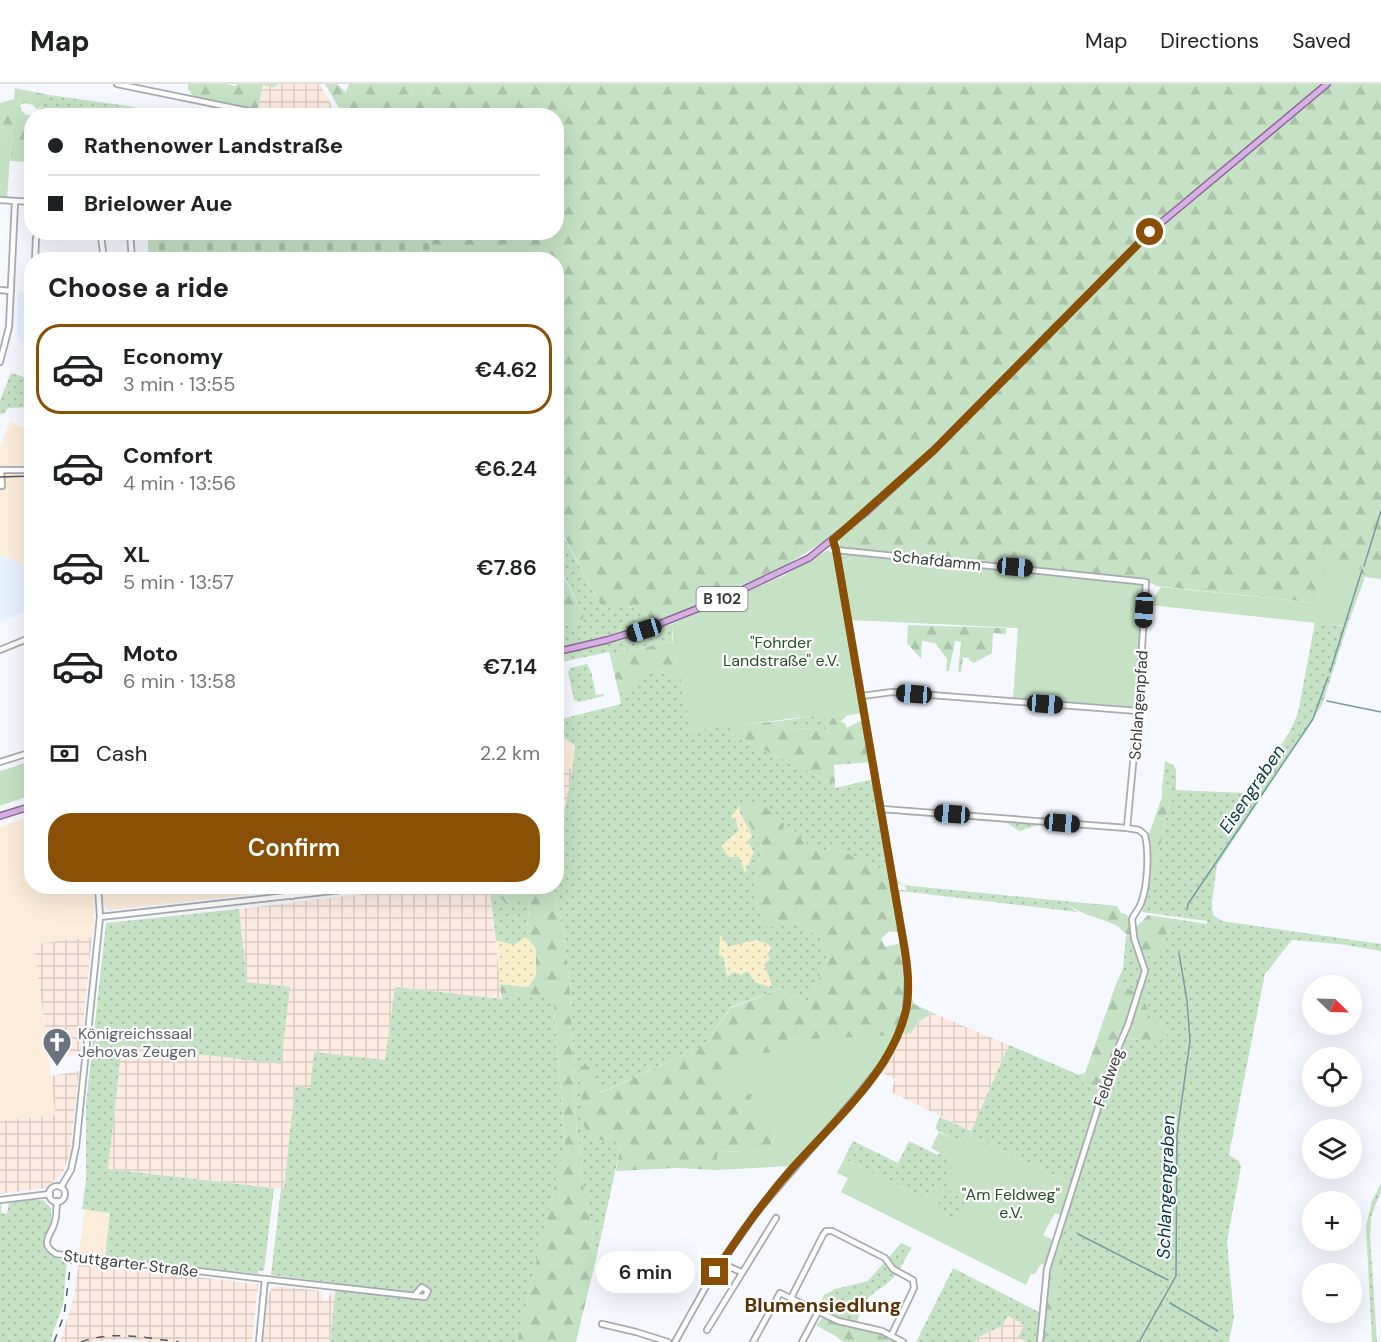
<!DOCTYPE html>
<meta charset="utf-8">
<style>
:root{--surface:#fff;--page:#f2f2f2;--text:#202124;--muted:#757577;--line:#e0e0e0;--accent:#884f05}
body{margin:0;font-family:"DM Sans",sans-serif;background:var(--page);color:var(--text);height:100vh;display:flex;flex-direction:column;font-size:22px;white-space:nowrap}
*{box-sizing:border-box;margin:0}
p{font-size:20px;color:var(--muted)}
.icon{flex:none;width:33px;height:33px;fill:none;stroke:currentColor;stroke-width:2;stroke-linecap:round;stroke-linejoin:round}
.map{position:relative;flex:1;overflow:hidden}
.panel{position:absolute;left:24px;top:168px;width:540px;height:642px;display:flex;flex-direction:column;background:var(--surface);border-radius:24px;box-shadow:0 6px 24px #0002}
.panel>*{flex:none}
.hud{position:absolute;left:24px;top:24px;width:540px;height:132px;border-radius:24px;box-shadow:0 6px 24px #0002;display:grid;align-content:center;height:132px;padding:0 24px;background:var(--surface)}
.needle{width:39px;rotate:113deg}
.controls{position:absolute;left:1302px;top:891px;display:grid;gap:12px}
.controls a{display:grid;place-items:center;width:60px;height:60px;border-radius:50%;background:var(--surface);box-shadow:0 6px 24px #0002;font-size:30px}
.end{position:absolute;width:27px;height:27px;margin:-14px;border:8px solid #884f05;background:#fff;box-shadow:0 0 0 3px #fff}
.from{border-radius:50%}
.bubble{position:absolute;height:42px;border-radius:21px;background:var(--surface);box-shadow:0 6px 24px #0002;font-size:20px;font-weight:600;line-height:42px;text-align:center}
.car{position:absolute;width:18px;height:36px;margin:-18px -9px;border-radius:8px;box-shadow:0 0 4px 2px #0007;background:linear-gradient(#222 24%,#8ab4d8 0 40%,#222 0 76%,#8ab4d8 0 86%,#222 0)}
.hud b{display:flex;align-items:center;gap:21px;height:57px;font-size:22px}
.hud b+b{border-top:2px solid var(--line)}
.hud i{width:15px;height:15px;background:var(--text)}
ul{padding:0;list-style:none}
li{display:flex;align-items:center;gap:18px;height:90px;margin:0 12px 9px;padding:0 12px;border:3px solid transparent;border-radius:24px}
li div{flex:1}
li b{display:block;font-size:22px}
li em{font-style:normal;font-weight:600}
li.selected{border-color:var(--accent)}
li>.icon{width:54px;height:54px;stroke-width:1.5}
h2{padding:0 24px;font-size:27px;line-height:72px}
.pay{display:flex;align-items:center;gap:15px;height:66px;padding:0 24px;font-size:22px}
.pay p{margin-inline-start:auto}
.primary-button{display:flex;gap:12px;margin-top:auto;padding:12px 24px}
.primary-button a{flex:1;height:69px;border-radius:24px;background:var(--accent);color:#fff;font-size:24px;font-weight:600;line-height:69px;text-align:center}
header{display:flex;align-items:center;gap:36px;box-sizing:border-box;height:84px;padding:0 30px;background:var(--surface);border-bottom:2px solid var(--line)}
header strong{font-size:28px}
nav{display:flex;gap:33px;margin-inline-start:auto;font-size:21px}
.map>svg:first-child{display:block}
.commercial{fill:#fcecda}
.industrial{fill:url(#industrial-grid)}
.built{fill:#e7f2ff}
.grass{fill:url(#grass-dots);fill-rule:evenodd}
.forest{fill:url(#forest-firs)}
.sand{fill:url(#sand-dots)}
.cemetery{fill:url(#cemetery-stones)}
.green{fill:#c5e2c4}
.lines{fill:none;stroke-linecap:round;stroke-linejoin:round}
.stream{stroke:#759ca0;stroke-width:1.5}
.minor-casing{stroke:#a6abb1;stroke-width:8}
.major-casing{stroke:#8e679e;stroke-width:8}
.minor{stroke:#fff;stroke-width:4.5}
.major{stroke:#d7b1e3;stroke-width:5}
.tram{stroke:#56595c;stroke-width:1.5}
.rail{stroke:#56595c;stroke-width:1.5;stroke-dasharray:8 8;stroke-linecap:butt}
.route{stroke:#884f05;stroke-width:8}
.labels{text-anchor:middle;stroke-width:4.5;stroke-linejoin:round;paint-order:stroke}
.shield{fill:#fff;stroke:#757779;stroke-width:1.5}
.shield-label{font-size:15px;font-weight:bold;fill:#3a3d3f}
.street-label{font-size:16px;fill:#3a3d3f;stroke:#fff}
.park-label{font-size:16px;fill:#235125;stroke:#fff}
.worship-label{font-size:16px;fill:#5b616d;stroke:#fff;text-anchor:start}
.water-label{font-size:18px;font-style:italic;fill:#00363b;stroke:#fff}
.quarter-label{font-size:20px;font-weight:bold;fill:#5a3303;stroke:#fff}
</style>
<header>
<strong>Map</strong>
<nav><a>Map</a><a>Directions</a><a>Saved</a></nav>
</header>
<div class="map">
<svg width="1381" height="1258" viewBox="0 0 1381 1258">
<defs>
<pattern id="industrial-grid" width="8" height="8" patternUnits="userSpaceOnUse" patternTransform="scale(1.5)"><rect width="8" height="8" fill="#fdebe1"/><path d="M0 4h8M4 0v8" fill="none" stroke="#dacac2"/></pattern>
<pattern id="grass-dots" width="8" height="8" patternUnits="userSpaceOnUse" patternTransform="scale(1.5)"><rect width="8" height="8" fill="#c5e2c4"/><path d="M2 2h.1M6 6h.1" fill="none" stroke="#aac3a9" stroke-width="1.8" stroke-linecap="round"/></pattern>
<pattern id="forest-firs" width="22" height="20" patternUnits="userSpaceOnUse" patternTransform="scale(1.5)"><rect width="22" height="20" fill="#c5e2c4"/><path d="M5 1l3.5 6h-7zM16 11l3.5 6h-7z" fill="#aac3a9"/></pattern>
<pattern id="sand-dots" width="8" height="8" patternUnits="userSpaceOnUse" patternTransform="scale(1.5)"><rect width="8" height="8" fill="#f9efca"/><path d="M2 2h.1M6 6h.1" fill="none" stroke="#d6ceaf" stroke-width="1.8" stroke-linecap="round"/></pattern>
<pattern id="cemetery-stones" width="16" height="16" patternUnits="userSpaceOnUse" patternTransform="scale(1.5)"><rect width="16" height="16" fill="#c5e2c4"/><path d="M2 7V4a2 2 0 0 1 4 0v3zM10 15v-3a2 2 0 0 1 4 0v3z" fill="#aac3a9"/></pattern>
</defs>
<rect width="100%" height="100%" fill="#f5f9ff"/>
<g class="commercial">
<polygon points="10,338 31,346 31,484 7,473 0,472 0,363"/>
<polygon points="556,648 575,662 573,684 557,686"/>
<polygon points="31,732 32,802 93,803 94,843 92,853 34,860 56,1031 0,1037 0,743"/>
<polygon points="101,803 246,803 248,811 109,826 106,825 102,815"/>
<polygon points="85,1125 110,1129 105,1172 79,1169"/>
</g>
<g class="industrial">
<polygon points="279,0 320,0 332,22 335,31 278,31 257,27 263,1 274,3"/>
<polygon points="573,684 559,767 562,788 557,788 556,686"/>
<polygon points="420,803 481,803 490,808 502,915 395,903 385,976 310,1004 295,1003 284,1105 108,1085 122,960 247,898 239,825"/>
<polygon points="92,853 80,971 49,975 34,860"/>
<polygon points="933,929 1009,961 971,1047 891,1008 895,995 881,988 896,964 902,947 906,950 911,949 918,938"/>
<polygon points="79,987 70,1069 63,1089 45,1104 0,1110 0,1037 55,1031 51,992"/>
<polygon points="79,1179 258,1200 252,1258 149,1258 123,1255 91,1258 59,1258 62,1252 74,1212"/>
<polygon points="273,1202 321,1207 323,1217 327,1217 331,1208 335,1209 330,1258 263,1258 268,1211"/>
<polygon points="1007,1232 1024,1241 1019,1253 1027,1258 975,1258 977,1254 1002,1242"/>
</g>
<g class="built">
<polygon points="18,207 31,208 31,259 20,259 17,251"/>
<polygon points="0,472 7,473 31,484 32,526 0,537"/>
</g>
<g class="grass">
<path d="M49,11L135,23V32L88,31L78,24H62L49,26L43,31L32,32L31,45L27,40C33,26 45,24 49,11Z"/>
<polygon points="11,289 31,295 31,323 8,324 5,329 0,330 0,316"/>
<path d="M556,439L603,525C631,521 634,521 657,539L557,566V543L582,537L584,531L557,478Z"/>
<polygon points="1315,538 1347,543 1322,621 1217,781 1212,818 1213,831 1222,837 1381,860 1381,867 1339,860 1292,856 1265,890 1229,1071 1239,1077 1241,1083 1227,1157 1234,1233 1229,1258 1042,1258 1042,1256 1045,1257 1063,1183 1060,1149 1116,975 1125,953 1147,958 1147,934 1143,914 1140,914 1147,887 1141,868 1155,875 1172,841 1179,841 1181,836 1207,840 1207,837 1142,828 1146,813 1150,809 1172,707 1171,702 1162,705 1165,677 1173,681 1176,686 1176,706 1244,709 1251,705 1289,649 1298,629"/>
<polygon points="672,540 672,557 610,571 609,568 557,579 556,571 598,561"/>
<polygon points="587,580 591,587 596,611 604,610 604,612 579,618 574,616 568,588 570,584"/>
<path d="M651,584L681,595L691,647L729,642L733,651L835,700V704L874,695L890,790L832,762L821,769L808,761L793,746L788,749L740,722L762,764L753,810L767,843L794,837L820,853L828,875L808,917L780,905L731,923L703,962L599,1009L579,981L618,1055L620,1065L597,1171L591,1164L593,1151L580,1086C585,1076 578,1061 577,1050C570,967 576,883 553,803L556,802L557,788L561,787C556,746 572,704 575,662L557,648V636L621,620L619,610ZM740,722L739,727L752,752L747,757L745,788L739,772V746L736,737ZM721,852L728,863L758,856L766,870L764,879L749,888H733L727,893Z"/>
<polygon points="811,632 832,634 826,645 790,644 788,636"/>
<polygon points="888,727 1124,745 1135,748 1040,741 1019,747 1007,739 884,729"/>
<polygon points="895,793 902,801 1064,817 1077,828 901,807 898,812 897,806 906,806 906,803 897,799"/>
<polygon points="491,803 515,803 494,804 530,816 526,853 514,861 496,857 490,808 493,804"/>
<polygon points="239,825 247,898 290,903 281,980 122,961 108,1085 274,1104 264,1187 258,1187 258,1190 105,1172 110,1129 82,1125 86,1096 86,1020 106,839"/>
<polygon points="1126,851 1132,853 1144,886 1138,909 1116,900 1123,885"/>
<polygon points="395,903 502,915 501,909 553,913 565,1060 517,1258 330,1258 336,1199 271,1191 281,1105 284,1104 295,1002 310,1004 314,968 385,976"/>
<polygon points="1009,961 1079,991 1085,988 1082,998 1101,1006 1072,1100 970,1051 964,1060 935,1045 940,1033 971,1047"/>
<polygon points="853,1057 898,1079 909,1057 938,1071 940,1069 954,1076 951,1108 970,1117 960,1138 935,1126 943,1109 931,1103 926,1115 844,1075"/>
<polygon points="1381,1099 1381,1107 1371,1133 1370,1151 1377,1258 1372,1258 1366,1142 1372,1117"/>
<path d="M31,1116H43L51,1124V1137L43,1158C46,1172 54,1174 67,1177L63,1221L51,1255L53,1258H0V1121L2,1120L1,1129L7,1130L9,1119Z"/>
<path d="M901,1159L912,1164C906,1172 903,1181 897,1189C880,1212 865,1203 857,1240L846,1238L816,1225L824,1211L835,1205L868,1197Z"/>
<polygon points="953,1184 1041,1229 1037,1258 1027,1258 1018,1253 1024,1241 1008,1232 1002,1242 977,1254 975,1258 916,1258"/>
</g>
<g class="forest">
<polygon points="188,0 226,0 236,2 237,0 279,0 274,3 263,1 257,27 194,14 188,5"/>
<path d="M325,0H337L346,8L349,0H1323L1296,21L1149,146L1020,276L883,410L828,455L786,481L657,539C634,521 631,521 603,525L557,439L556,176L431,175L432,163L418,149L556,148V32L343,31Z"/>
<polygon points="1332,0 1381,0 1381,495 1365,493 1347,543 1344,542 1362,485 1317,514 1317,519 1156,502 1146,496 1144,500 841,468 839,455 887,412 1153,150"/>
<polygon points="15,4 49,11 46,19 37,25 33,21 24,19 20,21 21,26 26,31 31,31 27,40 31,45 31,75 29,78 10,77 12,45 0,43 0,19 14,15"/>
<polygon points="556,478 584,531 582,537 557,543"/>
<polygon points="908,541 1006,544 1006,550 993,549 992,569 974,579 969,576 969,574 963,573 961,588 958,588 961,558 955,557 949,587 946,587 947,575 935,559 922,557 921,575 907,559"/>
<polygon points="673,557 681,595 651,584 619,610 610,571"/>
<polygon points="848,631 840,638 845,639 847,644 864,635 871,678 834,681 835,700 733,651 729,642 788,636 790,644 826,645 832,634"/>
<polygon points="1172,702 1172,707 1150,809 1146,813 1148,753 1162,713 1162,705"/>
<path d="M755,717L765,723L784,740L783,746L788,749L793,746L808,761L821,769L832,762L890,790L900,847L888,848L881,855L885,863L902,859C906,894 907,918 896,952L789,956V968L749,970L754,1022L771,1032L777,1046L769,1066L717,1068V1086L677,1084L616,1087L620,1065L618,1055L608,1057L586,1054L578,981L592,983L600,1009L703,962L731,924L780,905L808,917L828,875L820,853L794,837L767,844L753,810L762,764L740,722Z"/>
<path d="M515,802L553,803C576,883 570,967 577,1050C578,1061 585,1076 580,1086L593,1151L591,1164L597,1171L576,1258H517L565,1059L553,914L501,909L500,900L528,903L536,865L526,853L530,816L505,819L493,804Z"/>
<path d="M1064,817L1117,822L1121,829L1126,830L1130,835L1132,853C1125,851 1123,846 1117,842C1096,831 1084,834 1064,817Z"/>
<polygon points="1148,831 1181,836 1179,841 1172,841 1155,875 1141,868 1134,845"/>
<polygon points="1116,900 1138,909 1101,1006 1082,998"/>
<polygon points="911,912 914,920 933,929 918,938 911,949 905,950 902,947"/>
<polygon points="1140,914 1143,914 1149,929 1147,934 1167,945 1167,956 1147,958 1125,953"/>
<polygon points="1060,1149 1063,1183 1045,1257 1042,1256 1047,1191"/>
<polygon points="824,1232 846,1242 874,1246 896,1258 843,1258 834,1251 817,1242 817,1240"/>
</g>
<g class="sand">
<polygon points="740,722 739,727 752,752 747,757 754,767 745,789 739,773 729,773 721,762 739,746 736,737 731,733"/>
<path d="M720,851L729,863C743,860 761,851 772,864L767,870L770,875L764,880L772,902L769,903L754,898L749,888L745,887L742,891L733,888L727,893L725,874L719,871Z"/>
<polygon points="526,853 536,865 536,892 528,903 500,900 496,857 514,861"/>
</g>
<polygon class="cemetery" points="141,148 418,149 432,163 431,176 140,175 139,172 148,171 148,156 141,155"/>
<g class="green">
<polygon points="0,43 12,45 7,115 0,115"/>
<polygon points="828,466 835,470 862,629 832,634 811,632 691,647 673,557 672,540 783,492"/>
<polygon points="841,468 1144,500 1138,619 1136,623 1013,614 1018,544 851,536 840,471"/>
<polygon points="1325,481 1362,485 1344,542 1149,521 1161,503 1316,519 1317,514 1320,513"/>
<polygon points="31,677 31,711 0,722 0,687"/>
<polygon points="894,951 896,952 881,980 792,1082 717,1086 717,1068 769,1066 777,1047 766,1047 771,1033 762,1033 754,1022 749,1021 752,1010 718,1011 727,980 749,969 788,968 789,956"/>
<polygon points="939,1048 963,1059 970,1051 1072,1100 1062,1132 1055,1129 1043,1151 1053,1156 1045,1181 1041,1180 1035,1190 1031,1190 1026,1201 841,1108 848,1094 837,1089 844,1075 926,1115 931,1103 943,1109 935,1126 959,1137 969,1117 951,1108 947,1102 953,1088 949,1085 953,1076 931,1064"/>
</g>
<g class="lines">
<g class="stream">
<polyline points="1364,482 1381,427"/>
<polyline points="1330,588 1362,486"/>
<polyline points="1327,617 1381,628"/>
<polyline points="1187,826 1188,820 1313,635 1328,593"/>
<polyline points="1078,1150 1168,1196"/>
<polyline points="1170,1219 1218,1247"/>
<polyline points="1139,1258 1176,1192 1177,1050 1190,957 1187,917 1179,869"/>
</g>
<g class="minor-casing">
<g id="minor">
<polyline points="117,0 273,32"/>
<polyline points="0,116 32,118"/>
<polyline points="95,148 101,152 104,176"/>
<polyline points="130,148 132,176"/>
<polyline points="35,176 36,154 39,148"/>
<polyline points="0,206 11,207"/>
<polyline points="0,278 9,243 15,118"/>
<polyline points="0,386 32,386"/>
<polyline points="1,386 2,402"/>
<polyline points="836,466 1146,498 1138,627 1127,744"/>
<polyline points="0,566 32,553"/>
<polyline points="862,612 892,608 1138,627"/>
<polyline points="0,678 32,668"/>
<path d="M882,725L1127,744L1139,746L1145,751C1149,768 1148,802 1141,819C1139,825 1134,830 1132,835L1134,854L1145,887L1128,941L1114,973L1047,1185L1040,1258"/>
<polyline points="290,802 292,812"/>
<polyline points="100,833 377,802"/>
<circle cx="57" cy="1110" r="8"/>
<polyline points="61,1103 71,1086 76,1063 100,833 98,802"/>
<polyline points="0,1116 50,1110"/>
<path d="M57,1117C56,1124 57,1130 55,1137C52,1151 38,1159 56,1170L265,1195L259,1258"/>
<polyline points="721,1179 741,1188"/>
<polyline points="265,1195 425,1213 428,1207 422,1203 414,1212"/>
<polyline points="791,1214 823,1151 826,1147 832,1147 885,1174 893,1185 913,1196 914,1204 891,1252"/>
<polyline points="602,1240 636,1248 668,1258"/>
<polyline points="707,1246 776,1134"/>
<polyline points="675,1258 709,1197 755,1130 861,1007 884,978 897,953 906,926 908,894 905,867 836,466 833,456"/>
<polyline points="753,1258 780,1209 838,1237 882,1247 903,1258"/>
<polyline points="802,1258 818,1228"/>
</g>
</g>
<g class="major-casing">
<g id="major">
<polyline points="556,568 607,556 659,540 727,513 809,474 865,429 934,366 1150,148 1327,0"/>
<polyline points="0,732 32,722"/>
</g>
</g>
<use href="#minor" class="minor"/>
<use href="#major" class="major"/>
<polyline class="tram" points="0,393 32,392"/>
<g class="rail">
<polyline points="54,1258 64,1231 72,1169"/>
<path d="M81,1258C112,1246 146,1254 179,1258"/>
</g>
</g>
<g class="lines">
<path class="route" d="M715,1188C738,1153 762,1119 789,1088C830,1041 892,989 906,926C910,907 908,886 905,867L836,466L833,456L934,366L1150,148"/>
</g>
<defs>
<g id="church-pin" transform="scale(1.5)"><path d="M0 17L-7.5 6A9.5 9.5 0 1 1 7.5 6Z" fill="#6b7280" stroke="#fff"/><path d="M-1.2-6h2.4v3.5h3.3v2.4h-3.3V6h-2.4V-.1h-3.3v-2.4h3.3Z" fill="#fff"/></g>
</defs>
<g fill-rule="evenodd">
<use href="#church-pin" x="57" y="958"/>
</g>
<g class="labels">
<rect class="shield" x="696.5" y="503" width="51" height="24" rx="4.5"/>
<g class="shield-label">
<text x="722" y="520">B 102</text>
</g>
<g class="street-label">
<text transform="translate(937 476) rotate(6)" y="6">Schafdamm</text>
<text transform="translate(1138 621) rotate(-86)" y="6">Schlangenpfad</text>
<text transform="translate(1108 993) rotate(-71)" y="6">Feldweg</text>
<text transform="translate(131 1179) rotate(7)" y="6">Stuttgarter Straße</text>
</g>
<g class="park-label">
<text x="781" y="564">"Fohrder<tspan x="781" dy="18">Landstraße" e.V.</tspan></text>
<text x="1011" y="1116">"Am Feldweg"<tspan x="1011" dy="18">e.V.</tspan></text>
</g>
<g class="worship-label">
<text x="78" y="955">Königreichssaal<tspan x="78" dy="18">Jehovas Zeugen</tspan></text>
</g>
<g class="water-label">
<text transform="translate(1252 705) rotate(-56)" y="6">Eisengraben</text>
<text transform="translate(1166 1103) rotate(-88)" y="6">Schlangengraben</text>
</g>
<g class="quarter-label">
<text x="823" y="1228">Blumensiedlung</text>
</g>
</g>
</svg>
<div class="controls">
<a><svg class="needle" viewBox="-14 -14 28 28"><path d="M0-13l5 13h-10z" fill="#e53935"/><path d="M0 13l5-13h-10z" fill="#757577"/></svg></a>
<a><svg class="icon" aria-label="locate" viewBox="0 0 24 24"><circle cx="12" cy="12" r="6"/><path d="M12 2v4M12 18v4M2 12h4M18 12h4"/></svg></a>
<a><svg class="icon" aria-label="layers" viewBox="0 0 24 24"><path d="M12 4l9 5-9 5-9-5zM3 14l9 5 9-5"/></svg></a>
<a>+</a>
<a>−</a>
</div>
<i class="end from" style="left:1150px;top:148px"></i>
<i class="end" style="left:715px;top:1188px"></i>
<div class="bubble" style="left:596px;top:1167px;width:99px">6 min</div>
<i class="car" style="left:1015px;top:483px;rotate:95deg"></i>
<i class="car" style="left:1144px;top:526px;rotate:183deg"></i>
<i class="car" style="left:644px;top:546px;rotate:253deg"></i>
<i class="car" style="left:914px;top:610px;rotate:274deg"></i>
<i class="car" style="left:1045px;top:620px;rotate:94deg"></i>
<i class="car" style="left:952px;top:730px;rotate:274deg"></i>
<i class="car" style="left:1062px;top:739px;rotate:95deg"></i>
<div class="hud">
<b><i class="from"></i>Rathenower Landstraße</b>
<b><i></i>Brielower Aue</b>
</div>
<section class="panel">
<h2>Choose a ride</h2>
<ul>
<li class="selected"><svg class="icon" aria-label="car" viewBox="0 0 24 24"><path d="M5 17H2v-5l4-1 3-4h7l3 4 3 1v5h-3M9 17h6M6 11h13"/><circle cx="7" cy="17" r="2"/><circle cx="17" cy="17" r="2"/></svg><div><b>Economy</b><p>3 min · 13:55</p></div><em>€4.62</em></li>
<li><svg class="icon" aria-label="car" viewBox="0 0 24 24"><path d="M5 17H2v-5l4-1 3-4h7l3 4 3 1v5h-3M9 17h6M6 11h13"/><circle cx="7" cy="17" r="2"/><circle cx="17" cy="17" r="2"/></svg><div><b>Comfort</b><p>4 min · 13:56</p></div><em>€6.24</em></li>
<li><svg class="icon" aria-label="car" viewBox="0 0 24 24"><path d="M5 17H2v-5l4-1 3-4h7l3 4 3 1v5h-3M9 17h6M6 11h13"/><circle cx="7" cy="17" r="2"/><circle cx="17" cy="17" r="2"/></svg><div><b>XL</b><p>5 min · 13:57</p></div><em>€7.86</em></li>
<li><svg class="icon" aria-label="car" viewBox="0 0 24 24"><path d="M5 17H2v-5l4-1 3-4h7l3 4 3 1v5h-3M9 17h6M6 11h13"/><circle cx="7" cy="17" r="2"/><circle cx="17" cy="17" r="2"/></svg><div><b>Moto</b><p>6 min · 13:58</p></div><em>€7.14</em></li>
</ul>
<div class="pay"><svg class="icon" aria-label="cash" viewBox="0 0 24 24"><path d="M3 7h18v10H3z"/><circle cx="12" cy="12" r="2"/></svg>Cash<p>2.2 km</p></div>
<div class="primary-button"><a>Confirm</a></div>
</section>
</div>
